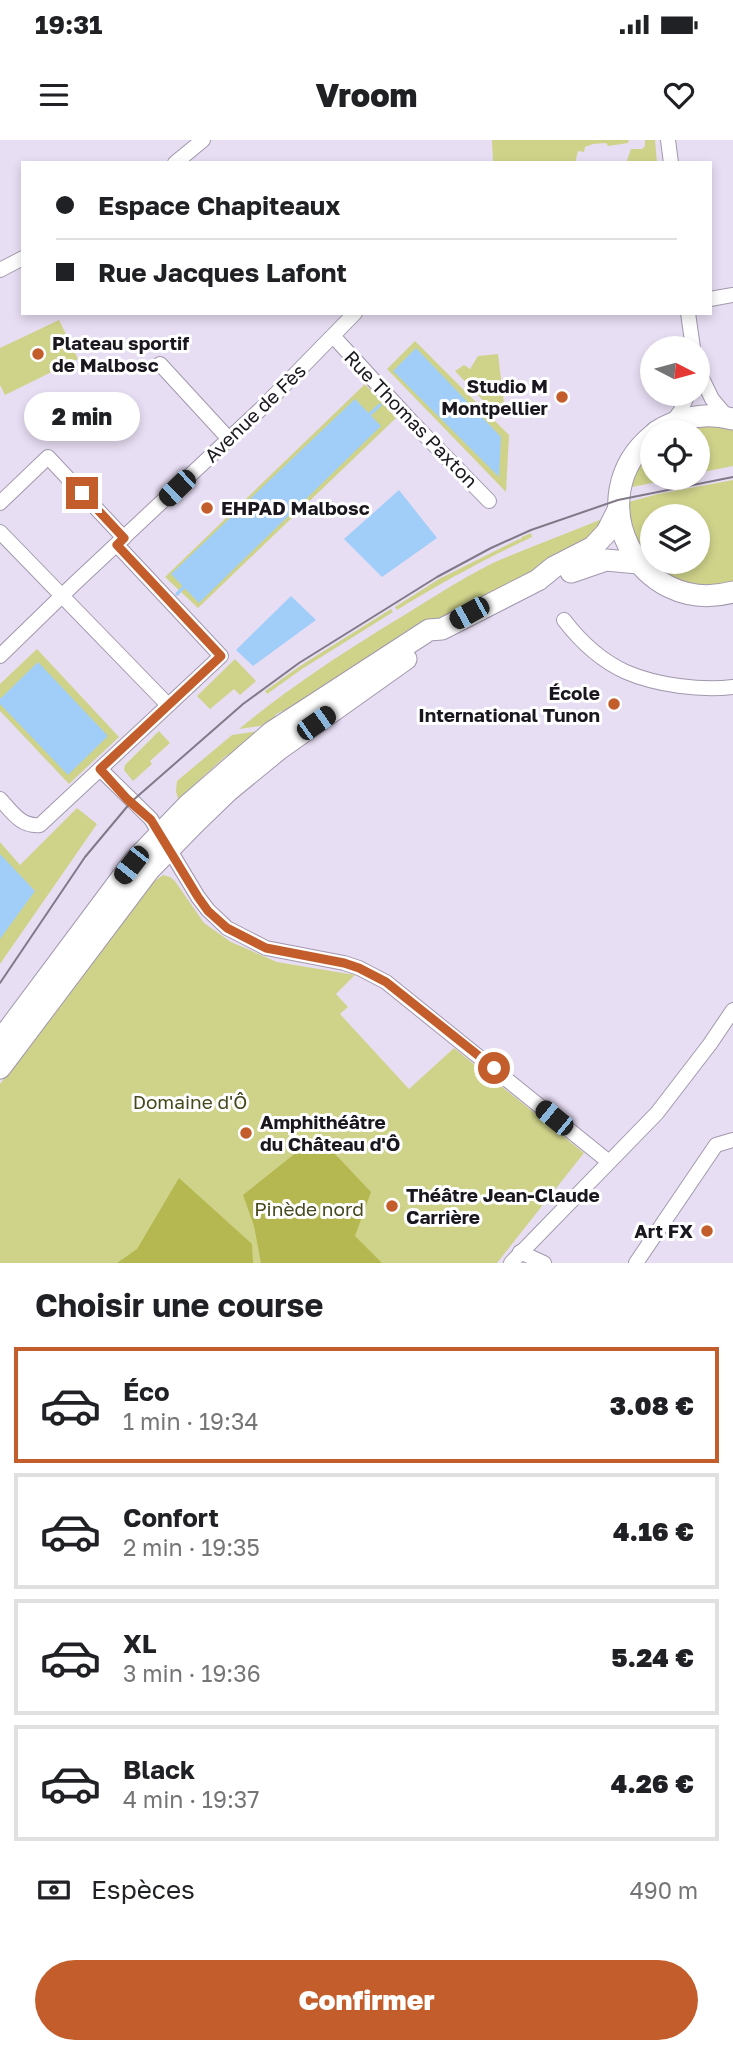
<!DOCTYPE html>
<html lang="fr">
<meta charset="utf-8">
<style>
:root{--surface:#fff;--page:#f2f2f2;--text:#202124;--muted:#757577;--line:#e0e0e0;--accent:#c35e2c}
body{margin:0;font-family:"Golos Text",sans-serif;background:var(--page);color:var(--text);height:100vh;display:flex;flex-direction:column;font-size:26px;white-space:nowrap}
*{box-sizing:border-box;margin:0}
p{font-size:23px;color:var(--muted)}
.icon{flex:none;width:38px;height:38px;fill:none;stroke:currentColor;stroke-width:2;stroke-linecap:round;stroke-linejoin:round}
.map{position:relative;height:1123px;overflow:hidden}
.drawer{display:flex;flex-direction:column;background:var(--surface);flex:1}
.drawer>*{flex:none}
.top-card{position:absolute;left:21px;top:21px;width:691px;height:154px;border-radius:0px;box-shadow:0 4px 10px #0003;display:grid;align-content:center;height:154px;padding:0 35px;background:var(--surface)}
.needle{width:46px;rotate:96deg}
.tools{position:absolute;left:640px;top:196px;display:grid;gap:14px}
.tools a{display:grid;place-items:center;width:70px;height:70px;border-radius:50%;background:var(--surface);box-shadow:0 4px 10px #0003;font-size:35px}
.end{position:absolute;width:32px;height:32px;margin:-16px;border:9px solid #c35e2c;background:#fff;box-shadow:0 0 0 4px #fff}
.from{border-radius:50%}
.bubble{position:absolute;height:49px;border-radius:24px;background:var(--surface);box-shadow:0 4px 10px #0003;font-size:23px;font-weight:800;line-height:49px;text-align:center}
.car{position:absolute;width:21px;height:42px;margin:-21px -10px;border-radius:9px;box-shadow:0 0 5px 2px #0007;background:linear-gradient(#222 24%,#8ab4d8 0 40%,#222 0 76%,#8ab4d8 0 86%,#222 0)}
.top-card b{display:flex;align-items:center;gap:24px;height:66px;font-size:26px}
.top-card b+b{border-top:2px solid var(--line)}
.top-card i{width:18px;height:18px;background:var(--text)}
ul{padding:0;list-style:none}
li{display:flex;align-items:center;gap:21px;height:116px;margin:0 14px 10px;padding:0 21px;border:4px solid var(--line);border-radius:0px}
li div{flex:1}
li b{display:block;font-size:26px}
li em{font-style:normal;font-weight:800}
li.on{border-color:var(--accent)}
li>.icon{width:63px;height:63px;stroke-width:1.5}
h2{padding:0 35px;font-size:32px;line-height:84px}
.pay{display:flex;align-items:center;gap:18px;height:77px;padding:0 35px;font-size:26px}
.pay p{margin-inline-start:auto}
.cta{display:flex;gap:14px;margin-top:auto;padding:14px 35px}
.cta a{flex:1;height:80px;border-radius:42px;background:var(--accent);color:#fff;font-size:28px;font-weight:800;line-height:80px;text-align:center}
.status{display:flex;justify-content:space-between;align-items:center;height:49px;padding:0 35px;background:var(--surface);direction:ltr}
.status svg{height:19px;fill:currentColor}
header{display:flex;justify-content:space-between;align-items:center;height:91px;padding:0 35px;background:var(--surface);font-size:32px;font-weight:800}
.map>svg:first-child{display:block}
.green{fill:#cfd38a;fill-rule:evenodd}
.forest{fill:#b5b850}
.water{fill:#a1cdf9}
.lines{fill:none;stroke-linecap:round;stroke-linejoin:round}
.stream{stroke:#a1cdf9;stroke-width:3.5}
.street-casing{stroke:#a298ad;stroke-width:16}
.secondary-casing{stroke:#a298ad;stroke-width:23}
.street{stroke:#fff;stroke-width:14}
.secondary{stroke:#fff;stroke-width:21}
.tram{stroke:#807988;stroke-width:2}
.route{stroke:#c35e2c;stroke-width:9}
.poi-dot{fill:#c35e2c;stroke:#fff;stroke-width:2.5}
.labels{text-anchor:middle;stroke-width:6;stroke-linejoin:round;paint-order:stroke}
.poi-label{font-size:19px;font-weight:bold;fill:#1b171f;stroke:#fff;text-anchor:start}
.street-label{font-size:19px;fill:#1b171f;stroke:#fff}
.park-label{font-size:19px;fill:#47481d;stroke:#fff}
</style>
<div class="status"><b>19:31</b><svg viewBox="0 0 49 12"><path d="M0 12V9h3v3zM5 12V6h3v6zM10 12V3h3v9zM15 12V0h3v12zM26 1h20v11H26zM47 4h2v5h-2z"/></svg></div>
<header><svg class="icon" aria-label="menu" viewBox="0 0 24 24"><path d="M4 6h16M4 12h16M4 18h16"/></svg>Vroom<svg class="icon" aria-label="heart" viewBox="0 0 24 24"><path d="M12 20l-8-8c-3-5 5-10 8-4 3-6 11-1 8 4z"/></svg></header>
<div class="map">
<svg width="733" height="1123" viewBox="0 0 733 1123">
<rect width="100%" height="100%" fill="#e8def4"/>
<g class="green">
<polygon points="492,0 629,0 628,3 608,6 606,3 593,4 585,7 584,12 578,11 575,23 493,23"/>
<polygon points="645,0 655,0 657,23 626,23 631,9 642,9 645,6"/>
<polygon points="59,180 78,219 5,255 0,245 0,208"/>
<polygon points="415,201 509,295 506,352 387,229"/>
<polygon points="498,214 505,272 495,273 455,231 464,225 470,229 478,216"/>
<polygon points="365,244 396,278 198,468 165,437"/>
<polygon points="694,284 733,289 733,326 698,333 698,292 672,292"/>
<polygon points="653,306 653,338 677,338 627,348 631,335"/>
<path d="M733,340V446H682L640,415L625,363L658,354ZM653,376H698V422H653Z"/>
<path d="M607,377L595,398L520,439L443,477L284,573L282,571L275,575L277,578L267,585L239,589C285,551 333,519 383,488C420,466 455,442 493,423C531,406 569,393 607,377Z"/>
<path d="M531,393L532,397C485,419 441,443 397,470L395,467L439,439L519,399L520,400L522,397Z"/>
<polygon points="391,469 393,472 302,529 267,554 265,551 300,526"/>
<polygon points="37,509 119,597 69,644 0,571 0,544"/>
<polygon points="235,519 256,541 240,555 234,549 210,569 197,556"/>
<polygon points="159,591 170,603 150,621 152,624 133,641 124,630 125,625"/>
<polygon points="260,591 245,606 226,616 178,659 176,651 177,641 232,595"/>
<polygon points="77,668 97,684 0,824 0,702 20,725"/>
<polygon points="163,735 170,737 175,741 204,783 231,802 277,822 355,835 336,854 348,867 340,874 409,949 454,908 584,1013 497,1123 0,1123 0,944 152,743"/>
</g>
<g class="forest">
<polygon points="312,1000 322,1014 335,1014 371,1052 355,1096 382,1123 261,1123 254,1086 243,1055"/>
<polygon points="179,1038 252,1104 253,1123 117,1123 137,1109"/>
</g>
<g class="water">
<polygon points="416,208 501,297 499,337 393,231"/>
<polygon points="355,259 381,286 199,463 171,434"/>
<polygon points="399,350 437,398 382,437 344,399"/>
<polygon points="291,456 316,480 253,526 236,510"/>
<polygon points="38,522 108,596 68,635 0,564 0,559"/>
<polygon points="0,714 35,751 0,799"/>
</g>
<g class="lines">
<g class="stream">
<polyline points="369,275 380,265"/>
<polyline points="177,454 186,445"/>
</g>
<g class="street-casing">
<g id="street">
<polyline points="668,0 671,23"/>
<polyline points="175,23 203,0"/>
<polyline points="0,130 23,118"/>
<polyline points="710,159 733,155"/>
<polyline points="688,173 693,208"/>
<polyline points="334,197 411,281 489,361"/>
<polyline points="160,224 228,298"/>
<polyline points="698,230 712,259 728,278"/>
<polyline points="672,283 681,270 688,254"/>
<polyline points="0,363 48,317 124,398"/>
<polyline points="0,392 168,565"/>
<path d="M564,480C580,501 602,521 626,532C656,545 701,551 733,547"/>
<polyline points="0,516 73,445 263,267 355,173"/>
<polyline points="100,629 151,679 198,757 208,770 227,788 266,808 344,823 359,828 386,842 609,1022"/>
<path d="M0,659C12,672 21,687 40,685L221,516L117,405"/>
<polyline points="520,1112 544,1123"/>
<polyline points="511,1123 657,973 710,904 733,870"/>
<polyline points="636,1123 716,1005 733,1000"/>
</g>
</g>
<g class="secondary-casing">
<g id="secondary">
<path d="M656,292C679,277 706,272 733,279"/>
<path d="M653,295C577,357 638,478 733,452"/>
<polyline points="571,432 606,420 638,423"/>
<polyline points="0,901 135,720 187,666 272,592 429,490 442,489 538,440 554,427 593,407 607,392 618,370"/>
<polyline points="0,928 149,730 195,683 228,651 278,610 406,519"/>
</g>
</g>
<use href="#street" class="street"/>
<use href="#secondary" class="secondary"/>
<polyline class="tram" points="0,843 85,717 131,662 243,564 299,523 437,437 491,408 531,390 618,360 733,337"/>
</g>
<g class="lines">
<polyline class="route" points="82,353 124,398 117,405 221,516 100,629 127,659 151,680 198,757 208,771 227,788 266,808 344,823 359,828 386,842 494,928"/>
</g>
<g class="poi-dot">
<circle cx="38" cy="214" r="7"/>
<circle cx="562" cy="257" r="7"/>
<circle cx="207" cy="368" r="7"/>
<circle cx="614" cy="564" r="7"/>
<circle cx="246" cy="993" r="7"/>
<circle cx="392" cy="1066" r="7"/>
<circle cx="707" cy="1091" r="7"/>
</g>
<g class="labels">
<g class="poi-label">
<text x="52" y="210">Plateau sportif<tspan x="52" dy="22">de Malbosc</tspan></text>
<text x="548" y="253" text-anchor="end">Studio M<tspan x="548" dy="22">Montpellier</tspan></text>
<text x="221" y="375">EHPAD Malbosc</text>
<text x="600" y="560" text-anchor="end">École<tspan x="600" dy="22">International Tunon</tspan></text>
<text x="260" y="989">Amphithéâtre<tspan x="260" dy="22">du Château d'Ô</tspan></text>
<text x="406" y="1062">Théâtre Jean-Claude<tspan x="406" dy="22">Carrière</tspan></text>
<text x="693" y="1098" text-anchor="end">Art FX</text>
</g>
<g class="street-label">
<text transform="translate(255 273) rotate(-44)" y="7">Avenue de Fès</text>
<text transform="translate(411 279) rotate(46)" y="7">Rue Thomas Paxton</text>
</g>
<g class="park-label">
<text x="190" y="969">Domaine d'Ô</text>
<text x="309" y="1076">Pinède nord</text>
</g>
</g>
</svg>
<div class="tools">
<a><svg class="needle" viewBox="-14 -14 28 28"><path d="M0-13l5 13h-10z" fill="#e53935"/><path d="M0 13l5-13h-10z" fill="#757577"/></svg></a>
<a><svg class="icon" aria-label="locate" viewBox="0 0 24 24"><circle cx="12" cy="12" r="6"/><path d="M12 2v4M12 18v4M2 12h4M18 12h4"/></svg></a>
<a><svg class="icon" aria-label="layers" viewBox="0 0 24 24"><path d="M12 4l9 5-9 5-9-5zM3 14l9 5 9-5"/></svg></a>
</div>
<i class="end from" style="left:494px;top:928px"></i>
<i class="end" style="left:82px;top:353px"></i>
<div class="bubble" style="left:24px;top:252px;width:116px">2 min</div>
<i class="car" style="left:177px;top:348px;rotate:226deg"></i>
<i class="car" style="left:469px;top:473px;rotate:241deg"></i>
<i class="car" style="left:316px;top:583px;rotate:55deg"></i>
<i class="car" style="left:131px;top:725px;rotate:218deg"></i>
<i class="car" style="left:554px;top:978px;rotate:309deg"></i>
<div class="top-card">
<b><i class="from"></i>Espace Chapiteaux</b>
<b><i></i>Rue Jacques Lafont</b>
</div>
</div>
<section class="drawer">
<h2>Choisir une course</h2>
<ul>
<li class="on"><svg class="icon" aria-label="car" viewBox="0 0 24 24"><path d="M5 17H2v-5l4-1 3-4h7l3 4 3 1v5h-3M9 17h6M6 11h13"/><circle cx="7" cy="17" r="2"/><circle cx="17" cy="17" r="2"/></svg><div><b>Éco</b><p>1 min · 19:34</p></div><em>3.08 €</em></li>
<li><svg class="icon" aria-label="car" viewBox="0 0 24 24"><path d="M5 17H2v-5l4-1 3-4h7l3 4 3 1v5h-3M9 17h6M6 11h13"/><circle cx="7" cy="17" r="2"/><circle cx="17" cy="17" r="2"/></svg><div><b>Confort</b><p>2 min · 19:35</p></div><em>4.16 €</em></li>
<li><svg class="icon" aria-label="car" viewBox="0 0 24 24"><path d="M5 17H2v-5l4-1 3-4h7l3 4 3 1v5h-3M9 17h6M6 11h13"/><circle cx="7" cy="17" r="2"/><circle cx="17" cy="17" r="2"/></svg><div><b>XL</b><p>3 min · 19:36</p></div><em>5.24 €</em></li>
<li><svg class="icon" aria-label="car" viewBox="0 0 24 24"><path d="M5 17H2v-5l4-1 3-4h7l3 4 3 1v5h-3M9 17h6M6 11h13"/><circle cx="7" cy="17" r="2"/><circle cx="17" cy="17" r="2"/></svg><div><b>Black</b><p>4 min · 19:37</p></div><em>4.26 €</em></li>
</ul>
<div class="pay"><svg class="icon" aria-label="cash" viewBox="0 0 24 24"><path d="M3 7h18v10H3z"/><circle cx="12" cy="12" r="2"/></svg>Espèces<p>490 m</p></div>
<div class="cta"><a>Confirmer</a></div>
</section>
